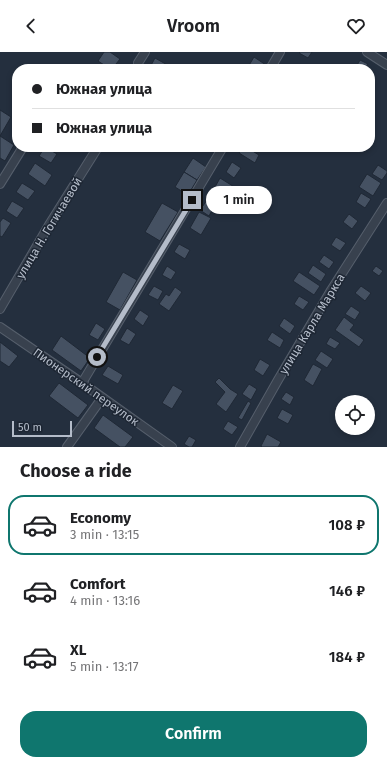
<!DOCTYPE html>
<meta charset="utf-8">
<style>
:root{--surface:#fff;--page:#f6f6f6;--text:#202124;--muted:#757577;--line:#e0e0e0;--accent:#0f766e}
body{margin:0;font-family:"Fira Sans",sans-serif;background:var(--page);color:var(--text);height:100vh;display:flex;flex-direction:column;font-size:15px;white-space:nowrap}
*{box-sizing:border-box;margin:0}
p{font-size:13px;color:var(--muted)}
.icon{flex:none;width:22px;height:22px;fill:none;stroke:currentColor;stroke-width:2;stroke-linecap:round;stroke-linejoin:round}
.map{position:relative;height:395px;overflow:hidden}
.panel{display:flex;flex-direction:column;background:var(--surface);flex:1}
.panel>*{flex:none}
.top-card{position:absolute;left:12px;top:12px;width:363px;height:88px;border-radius:16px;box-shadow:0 2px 6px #0003;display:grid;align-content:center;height:88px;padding:0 20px;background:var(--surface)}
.controls{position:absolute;left:335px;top:343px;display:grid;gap:8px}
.controls a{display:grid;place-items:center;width:40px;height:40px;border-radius:50%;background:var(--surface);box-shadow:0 2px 6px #0003;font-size:20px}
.scale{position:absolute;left:12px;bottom:10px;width:60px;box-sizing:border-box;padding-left:4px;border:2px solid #b4bcc9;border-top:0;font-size:11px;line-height:14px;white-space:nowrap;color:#b4bcc9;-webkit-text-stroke:3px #1d2633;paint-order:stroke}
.end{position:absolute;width:18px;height:18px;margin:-9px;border:5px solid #b4bcc9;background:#111;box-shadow:0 0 0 2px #111}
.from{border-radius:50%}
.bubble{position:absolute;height:28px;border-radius:14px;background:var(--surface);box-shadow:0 2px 6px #0003;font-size:13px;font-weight:600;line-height:28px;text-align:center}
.top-card b{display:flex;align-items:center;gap:14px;height:38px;font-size:15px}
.top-card b+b{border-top:1px solid var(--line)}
.top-card i{width:10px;height:10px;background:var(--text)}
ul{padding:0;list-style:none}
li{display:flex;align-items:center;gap:12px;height:60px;margin:0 8px 6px;padding:0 12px;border:2px solid transparent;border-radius:16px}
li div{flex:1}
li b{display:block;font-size:15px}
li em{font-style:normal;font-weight:600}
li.current{border-color:var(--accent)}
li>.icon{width:36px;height:36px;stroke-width:1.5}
h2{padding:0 20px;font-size:18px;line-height:48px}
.action{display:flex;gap:8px;margin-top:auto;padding:8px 20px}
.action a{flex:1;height:46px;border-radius:16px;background:var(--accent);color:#fff;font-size:16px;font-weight:600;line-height:46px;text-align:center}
header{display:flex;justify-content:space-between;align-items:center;height:52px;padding:0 20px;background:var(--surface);font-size:18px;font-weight:600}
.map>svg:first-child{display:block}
.building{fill:#455162;stroke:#1f2835}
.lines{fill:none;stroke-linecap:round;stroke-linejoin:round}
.minor-casing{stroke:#565f6c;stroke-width:10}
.minor{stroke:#38414e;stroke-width:8}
.route{stroke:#b4bcc9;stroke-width:5}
.labels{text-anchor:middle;stroke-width:3;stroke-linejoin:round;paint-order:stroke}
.street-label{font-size:12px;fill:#b4bcc9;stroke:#1d2633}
</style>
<header><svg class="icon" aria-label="back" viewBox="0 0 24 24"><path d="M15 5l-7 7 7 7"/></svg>Vroom<svg class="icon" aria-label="heart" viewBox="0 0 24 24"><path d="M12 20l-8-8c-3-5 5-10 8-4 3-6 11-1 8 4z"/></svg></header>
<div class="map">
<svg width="387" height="395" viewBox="0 0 387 395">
<rect width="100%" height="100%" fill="#242f3e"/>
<g class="building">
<polygon points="104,0 110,0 120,7 112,17 110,17 98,9"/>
<polygon points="300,0 312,0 308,6 299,1"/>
<polygon points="254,5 266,13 264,17 252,17 248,15"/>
<polygon points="155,6 171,15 170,17 149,17"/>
<polygon points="360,8 368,12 365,17 355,17"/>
<polygon points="0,58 11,65 0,84"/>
<polygon points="0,84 14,93 5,109 0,106"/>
<polygon points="45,95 57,102 51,111 39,104"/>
<polygon points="243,95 246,95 259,103 255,111 239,101"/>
<polygon points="193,106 206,115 197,128 184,120"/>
<polygon points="232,110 241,116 234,126 226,120"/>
<polygon points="35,111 52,123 45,134 28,122"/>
<polygon points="378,113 387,119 387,121 382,128 372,122"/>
<polygon points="184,120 197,128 188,143 175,135"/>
<polygon points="367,122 381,131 373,144 359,135"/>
<polygon points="220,126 236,136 230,145 215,135"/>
<polygon points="22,131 35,139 28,148 16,140"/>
<polygon points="361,141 371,147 365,156 356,150"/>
<polygon points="207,148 215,153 209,164 200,158"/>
<polygon points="12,149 24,156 17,166 6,159"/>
<polygon points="162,151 178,160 160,189 145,180"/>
<polygon points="199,160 211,166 201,183 190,176"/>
<polygon points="349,162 358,169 352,177 343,170"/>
<polygon points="3,166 11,171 2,185 0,184 0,170"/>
<polygon points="336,185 346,191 340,199 331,193"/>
<polygon points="179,192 190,198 185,207 174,200"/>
<polygon points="324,203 334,210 329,217 319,210"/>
<polygon points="313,213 326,222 321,230 308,221"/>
<polygon points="167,214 176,220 171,228 162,223"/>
<polygon points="376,214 383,219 379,224 372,219"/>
<polygon points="123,220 137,228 120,258 106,250"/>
<polygon points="299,220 320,234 314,243 293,229"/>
<polygon points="154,234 163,239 158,248 148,243"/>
<polygon points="361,234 371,241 365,249 355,241"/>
<polygon points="175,235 182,240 169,259 159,252 166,242 169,244"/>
<polygon points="299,244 309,250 303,258 294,252"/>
<polygon points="351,254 360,260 355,268 345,262"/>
<polygon points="140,258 149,264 143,274 134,267"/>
<polygon points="344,265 354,273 350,278 364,288 359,295 335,278"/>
<polygon points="284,266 295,274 290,282 279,274"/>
<polygon points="96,271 105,277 98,288 89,283"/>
<polygon points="127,276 136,282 129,293 120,288"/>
<polygon points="272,280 284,288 280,296 267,288"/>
<polygon points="61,284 90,306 81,319 52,298"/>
<polygon points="330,285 340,291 335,297 326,292"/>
<polygon points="0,290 18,304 9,315 0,309"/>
<polygon points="321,299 333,307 327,316 315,308"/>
<polygon points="260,307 270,313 263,324 254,318"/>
<polygon points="313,312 322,317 313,334 304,328"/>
<polygon points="108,314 123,323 118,332 102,323"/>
<polygon points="219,326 230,337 238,342 226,360 216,352 225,340 215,330"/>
<polygon points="59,331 88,353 78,366 49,344"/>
<polygon points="249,332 257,337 251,348 242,342"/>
<polygon points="173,333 183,339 172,357 162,351"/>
<polygon points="286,340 294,345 290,353 281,347"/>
<polygon points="248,349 251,351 242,368 238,366"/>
<polygon points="282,357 293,363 288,372 277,366"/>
<polygon points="103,363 133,385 125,395 120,395 94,376"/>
<polygon points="228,369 238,375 232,383 223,377"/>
<polygon points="267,382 281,390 278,395 262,395 261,394"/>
<polygon points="189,384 196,388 192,395 189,395 184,392"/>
</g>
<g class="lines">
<g class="minor-casing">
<g id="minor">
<polyline points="367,0 387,13"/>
<polyline points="138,11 145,0"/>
<polyline points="270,17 280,0"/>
<polyline points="0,132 23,95"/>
<polyline points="0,257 49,173 98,95"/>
<polyline points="0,275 82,331 172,395"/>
<polyline points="82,331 223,95"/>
<polyline points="67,395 102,346"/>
<polyline points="240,395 278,328 330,240 387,151"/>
</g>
</g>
<use href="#minor" class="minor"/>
</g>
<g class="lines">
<polyline class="route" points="97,305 192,148"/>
</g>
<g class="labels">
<g class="street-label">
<text transform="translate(49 176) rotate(-59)" y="4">улица Н. Гогичаевой</text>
<text transform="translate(312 272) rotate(-59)" y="4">улица Карла Маркса</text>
<text transform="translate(86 335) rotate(35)" y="4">Пионерский переулок</text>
</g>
</g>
</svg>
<div class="controls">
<a><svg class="icon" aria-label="locate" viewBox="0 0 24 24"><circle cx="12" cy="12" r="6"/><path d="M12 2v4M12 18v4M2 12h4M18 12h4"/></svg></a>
</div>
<div class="scale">50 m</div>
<i class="end from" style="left:97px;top:305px"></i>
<i class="end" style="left:192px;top:148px"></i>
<div class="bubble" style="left:206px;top:134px;width:66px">1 min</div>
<div class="top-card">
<b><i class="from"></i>Южная улица</b>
<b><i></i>Южная улица</b>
</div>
</div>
<section class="panel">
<h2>Choose a ride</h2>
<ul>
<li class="current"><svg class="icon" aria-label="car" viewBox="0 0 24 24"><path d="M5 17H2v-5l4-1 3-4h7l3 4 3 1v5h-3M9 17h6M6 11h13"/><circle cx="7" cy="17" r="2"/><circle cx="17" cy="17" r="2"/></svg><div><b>Economy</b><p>3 min · 13:15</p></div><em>108 ₽</em></li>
<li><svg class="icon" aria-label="car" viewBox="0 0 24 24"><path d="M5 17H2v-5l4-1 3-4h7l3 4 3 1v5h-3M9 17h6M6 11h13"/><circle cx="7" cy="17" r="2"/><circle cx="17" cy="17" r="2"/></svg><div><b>Comfort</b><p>4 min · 13:16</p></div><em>146 ₽</em></li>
<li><svg class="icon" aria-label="car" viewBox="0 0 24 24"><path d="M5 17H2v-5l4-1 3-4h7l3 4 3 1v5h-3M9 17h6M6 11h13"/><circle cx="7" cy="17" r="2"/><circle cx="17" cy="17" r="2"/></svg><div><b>XL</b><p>5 min · 13:17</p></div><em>184 ₽</em></li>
</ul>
<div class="action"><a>Confirm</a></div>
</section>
